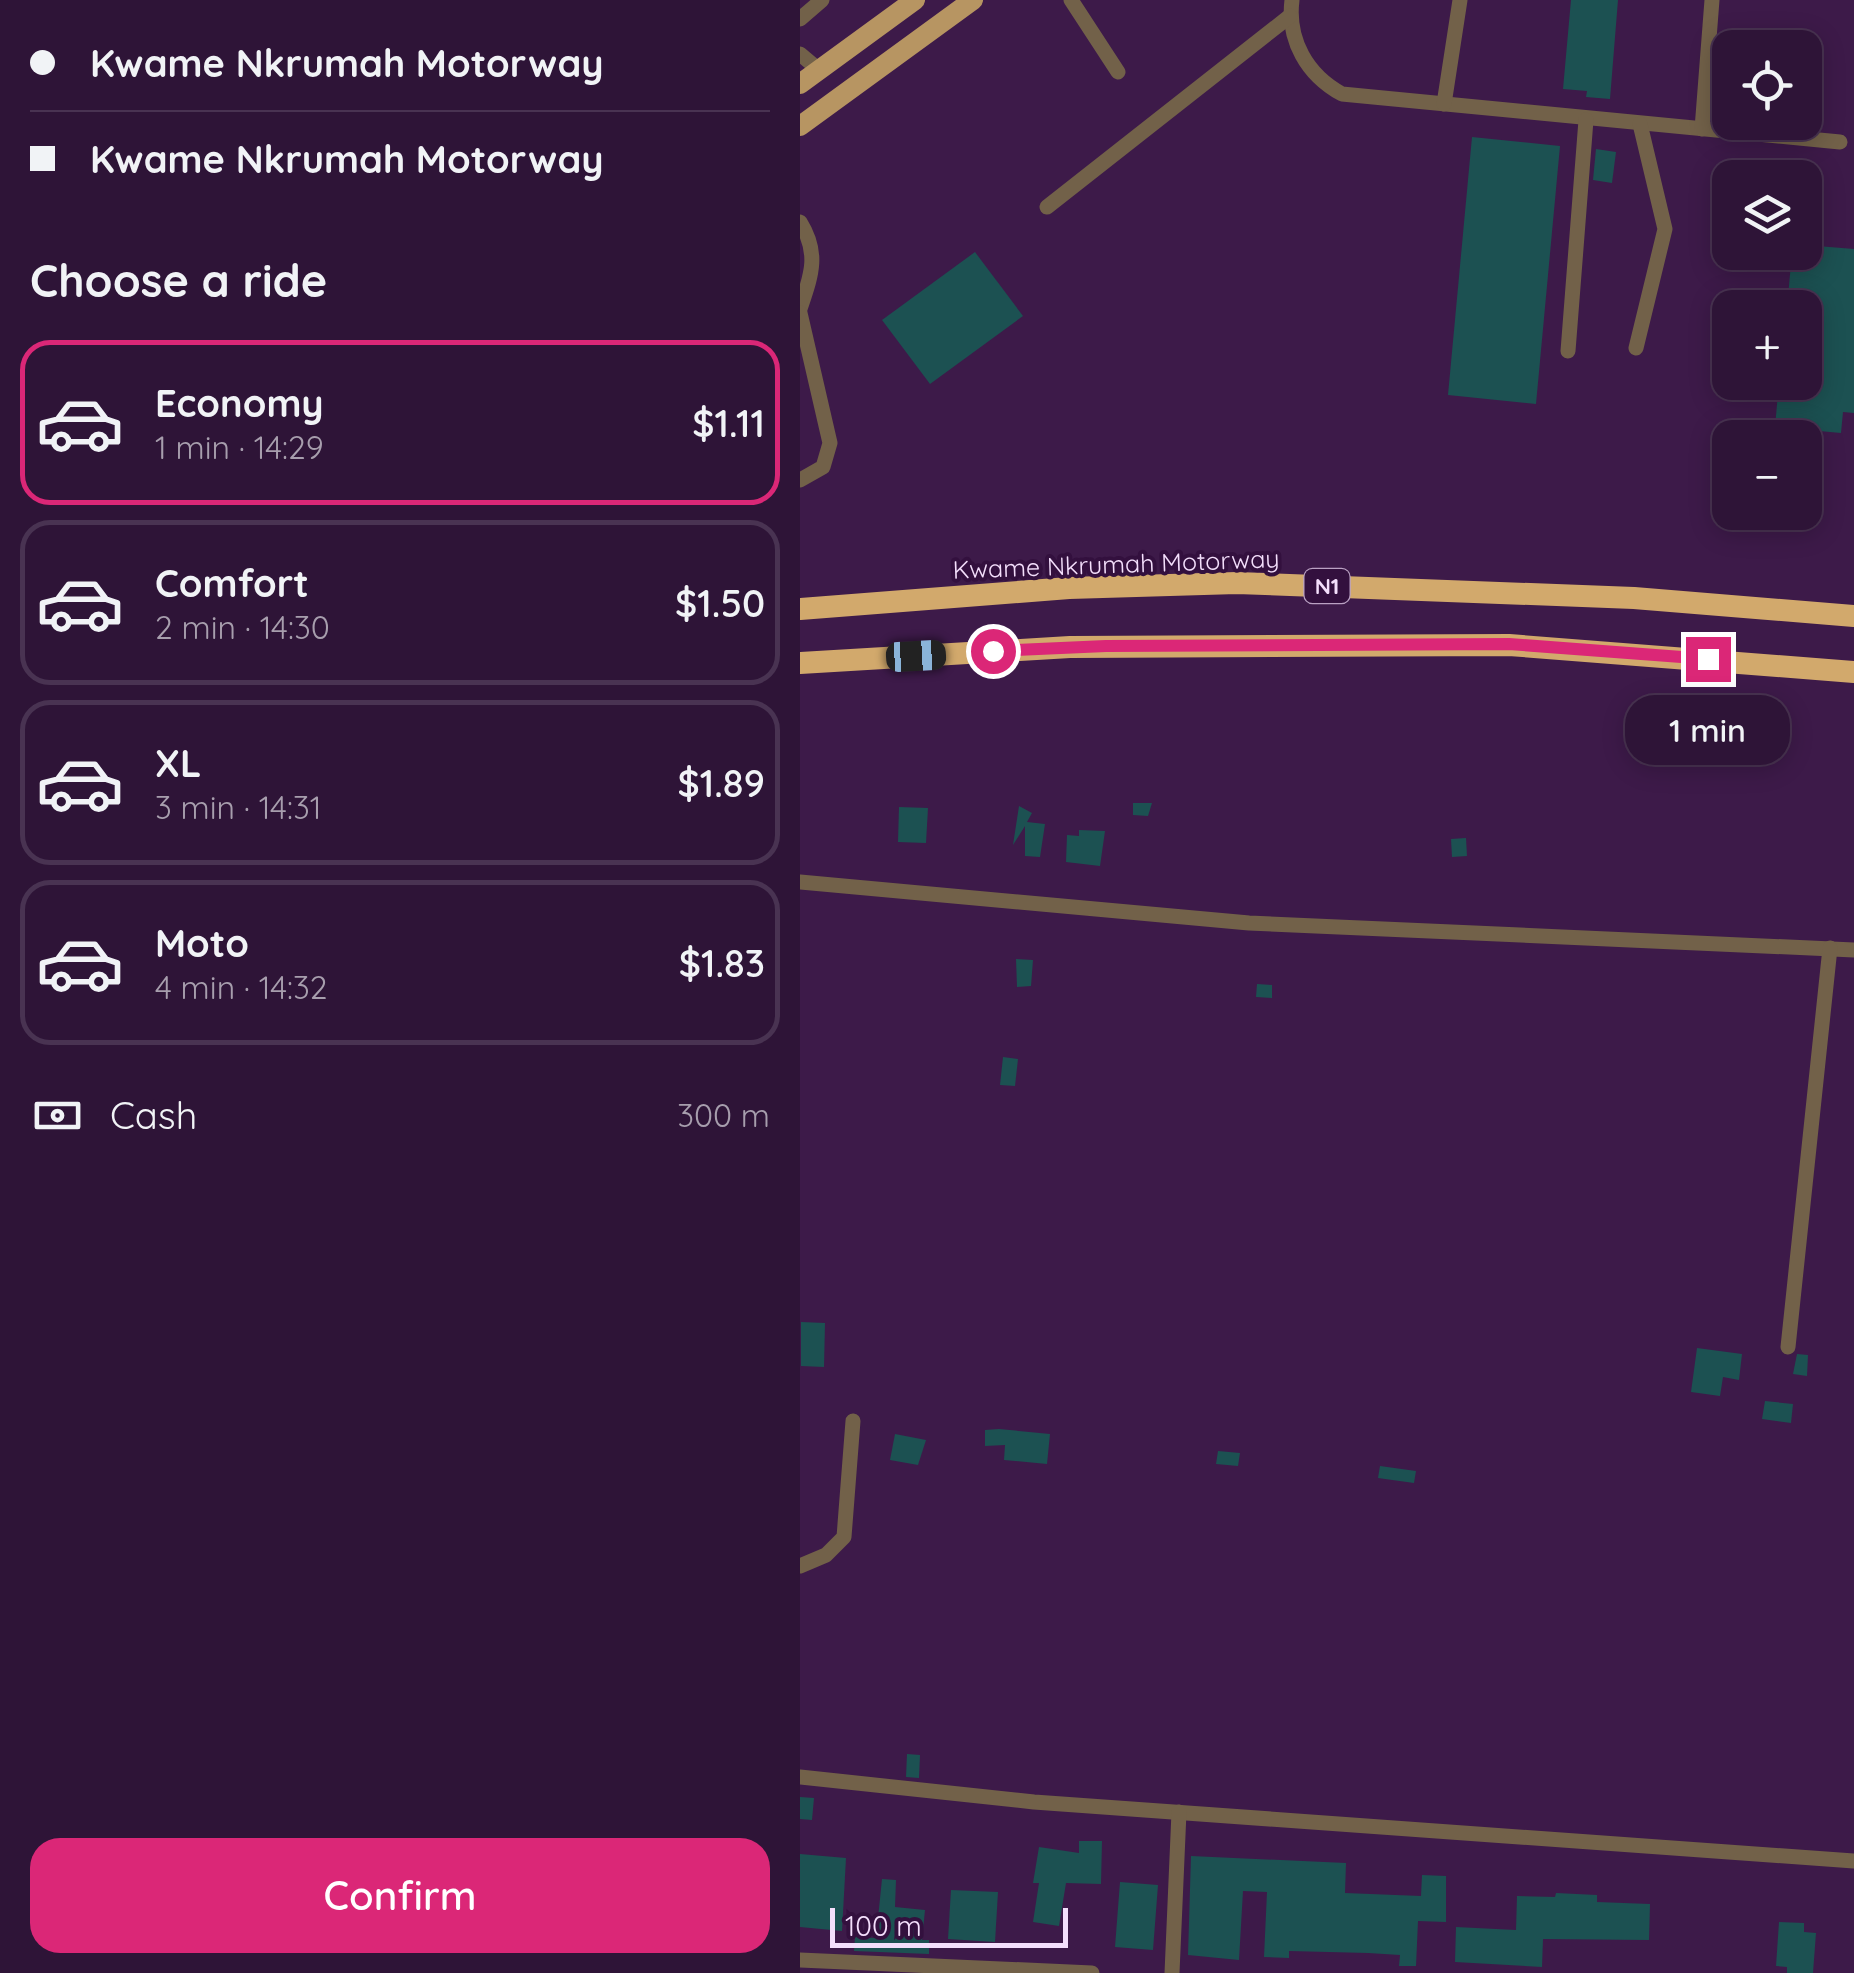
<!DOCTYPE html>
<meta charset="utf-8">
<style>
:root{--surface:#2e1437;--page:#361d3f;--text:#f1f3f6;--muted:#a79ead;--line:#493352;--accent:#db2777}
body{margin:0;font-family:Quicksand,sans-serif;background:var(--page);color:var(--text);height:100vh;display:flex;flex-direction:column;font-size:38px;white-space:nowrap}
*{box-sizing:border-box;margin:0}
p{font-size:32px;color:var(--muted)}
.icon{flex:none;width:55px;height:55px;fill:none;stroke:currentColor;stroke-width:2;stroke-linecap:round;stroke-linejoin:round}
.map{position:relative;flex:1;overflow:hidden}
.panel{display:flex;flex-direction:column;background:var(--surface);width:800px}
.panel>*{flex:none}
.top-card{display:grid;align-content:center;height:220px;padding:0 30px;background:var(--surface)}
.fabs{position:absolute;left:912px;top:30px;display:grid;gap:20px}
.fabs a{display:grid;place-items:center;width:110px;height:110px;border-radius:20px;background:var(--surface);box-shadow:0 5px 25px #0003,0 0 0 2px var(--line);font-size:50px}
.scale{position:absolute;left:30px;bottom:25px;width:238px;box-sizing:border-box;padding-left:10px;border:5px solid #f4dffc;border-top:0;font-size:28px;line-height:35px;white-space:nowrap;color:#f4dffc;-webkit-text-stroke:8px #33103e;paint-order:stroke}
.end{position:absolute;width:45px;height:45px;margin:-22px;border:12px solid #db2777;background:#fff;box-shadow:0 0 0 5px #fff}
.from{border-radius:50%}
.bubble{position:absolute;height:70px;border-radius:30px;background:var(--surface);box-shadow:0 5px 25px #0003,0 0 0 2px var(--line);font-size:32px;font-weight:600;line-height:70px;text-align:center}
.car{position:absolute;width:30px;height:60px;margin:-30px -15px;border-radius:12px;box-shadow:0 0 8px 2px #0007;background:linear-gradient(#222 24%,#8ab4d8 0 40%,#222 0 76%,#8ab4d8 0 86%,#222 0)}
.top-card b{display:flex;align-items:center;gap:35px;height:95px;font-size:38px}
.top-card b+b{border-top:2px solid var(--line)}
.top-card i{width:25px;height:25px;background:var(--text)}
ul{padding:0;list-style:none}
li{display:flex;align-items:center;gap:30px;height:165px;margin:0 20px 15px;padding:0 10px;border:5px solid var(--line);border-radius:30px}
li div{flex:1}
li b{display:block;font-size:38px}
li em{font-style:normal;font-weight:600}
li.on{border-color:var(--accent)}
li>.icon{width:90px;height:90px;stroke-width:1.5}
h2{padding:0 30px;font-size:45px;line-height:120px}
.pay{display:flex;align-items:center;gap:25px;height:110px;padding:0 30px;font-size:38px}
.pay p{margin-inline-start:auto}
.button{display:flex;gap:20px;margin-top:auto;padding:20px 30px}
.button a{flex:1;height:115px;border-radius:30px;background:var(--accent);color:#fff;font-size:40px;font-weight:600;line-height:115px;text-align:center}
main{display:flex;flex:1;min-height:0}
.map>svg:first-child{display:block}
.building{fill:#1c5152}
.lines{fill:none;stroke-linecap:round;stroke-linejoin:round}
.minor{stroke:#726149;stroke-width:15}
.major{stroke:#b79562;stroke-width:20}
.highway{stroke:#d2a96c;stroke-width:22}
.route{stroke:#db2777;stroke-width:12}
.labels{text-anchor:middle;stroke-width:8;stroke-linejoin:round;paint-order:stroke}
.shield{fill:#33103e;stroke:#baa1c3;stroke-width:2.5}
.shield-label{font-size:22px;font-weight:bold;fill:#f4dffc}
.street-label{font-size:25px;fill:#f4dffc;stroke:#33103e}
</style>
<main>
<section class="panel">
<div class="top-card">
<b><i class="from"></i>Kwame Nkrumah Motorway</b>
<b><i></i>Kwame Nkrumah Motorway</b>
</div>
<h2>Choose a ride</h2>
<ul>
<li class="on"><svg class="icon" aria-label="car" viewBox="0 0 24 24"><path d="M5 17H2v-5l4-1 3-4h7l3 4 3 1v5h-3M9 17h6M6 11h13"/><circle cx="7" cy="17" r="2"/><circle cx="17" cy="17" r="2"/></svg><div><b>Economy</b><p>1 min · 14:29</p></div><em>$1.11</em></li>
<li><svg class="icon" aria-label="car" viewBox="0 0 24 24"><path d="M5 17H2v-5l4-1 3-4h7l3 4 3 1v5h-3M9 17h6M6 11h13"/><circle cx="7" cy="17" r="2"/><circle cx="17" cy="17" r="2"/></svg><div><b>Comfort</b><p>2 min · 14:30</p></div><em>$1.50</em></li>
<li><svg class="icon" aria-label="car" viewBox="0 0 24 24"><path d="M5 17H2v-5l4-1 3-4h7l3 4 3 1v5h-3M9 17h6M6 11h13"/><circle cx="7" cy="17" r="2"/><circle cx="17" cy="17" r="2"/></svg><div><b>XL</b><p>3 min · 14:31</p></div><em>$1.89</em></li>
<li><svg class="icon" aria-label="car" viewBox="0 0 24 24"><path d="M5 17H2v-5l4-1 3-4h7l3 4 3 1v5h-3M9 17h6M6 11h13"/><circle cx="7" cy="17" r="2"/><circle cx="17" cy="17" r="2"/></svg><div><b>Moto</b><p>4 min · 14:32</p></div><em>$1.83</em></li>
</ul>
<div class="pay"><svg class="icon" aria-label="cash" viewBox="0 0 24 24"><path d="M3 7h18v10H3z"/><circle cx="12" cy="12" r="2"/></svg>Cash<p>300 m</p></div>
<div class="button"><a>Confirm</a></div>
</section>
<div class="map">
<svg width="1054" height="1973" viewBox="0 0 1054 1973">
<rect width="100%" height="100%" fill="#3d1a49"/>
<g class="building">
<polygon points="771,0 818,0 810,99 786,97 787,91 763,89"/>
<polygon points="672,137 760,146 736,404 648,395"/>
<polygon points="796,149 816,152 812,183 793,180"/>
<polygon points="1005,245 1054,249 1054,413 1043,412 1041,433 975,427 979,382 1005,382 1005,308 987,308 992,252 1005,252"/>
<polygon points="175,252 223,316 130,384 82,320"/>
<polygon points="333,803 352,803 348,816 333,815"/>
<polygon points="219,806 232,813 227,822 245,824 240,857 225,856 225,826 213,845"/>
<polygon points="99,807 128,808 126,843 98,842"/>
<polygon points="279,830 305,831 300,866 266,862 267,835 279,836"/>
<polygon points="666,838 667,856 652,857 651,839"/>
<polygon points="216,959 233,960 231,986 217,987"/>
<polygon points="457,984 472,985 472,998 456,997"/>
<polygon points="203,1057 218,1059 215,1086 200,1085"/>
<polygon points="1,1322 25,1323 24,1367 1,1366"/>
<polygon points="897,1348 942,1354 939,1380 923,1377 920,1396 891,1392"/>
<polygon points="997,1354 1008,1355 1007,1376 993,1374"/>
<polygon points="965,1401 993,1404 991,1423 962,1419"/>
<polygon points="199,1429 250,1434 247,1464 204,1460 205,1445 185,1446 185,1430"/>
<polygon points="95,1434 126,1440 118,1465 90,1460"/>
<polygon points="418,1451 440,1453 438,1466 416,1464"/>
<polygon points="580,1466 616,1471 614,1483 578,1478"/>
<polygon points="107,1754 120,1755 119,1778 106,1777"/>
<polygon points="0,1797 14,1798 12,1820 0,1819"/>
<polygon points="279,1841 302,1841 301,1884 266,1883 259,1926 233,1922 239,1883 233,1883 239,1847 279,1853"/>
<polygon points="0,1854 46,1858 42,1931 0,1927"/>
<polygon points="391,1856 546,1863 545,1893 621,1896 622,1875 646,1876 646,1922 618,1921 616,1966 599,1966 600,1955 568,1953 489,1951 489,1958 464,1957 467,1892 443,1891 439,1960 388,1955"/>
<polygon points="82,1879 96,1880 95,1907 125,1910 122,1940 129,1940 129,1954 54,1951 55,1937 76,1938"/>
<polygon points="320,1882 358,1885 353,1950 315,1947"/>
<polygon points="151,1890 198,1892 195,1942 148,1939"/>
<polygon points="756,1893 797,1895 797,1902 850,1904 849,1940 743,1939 742,1967 655,1962 656,1927 716,1930 717,1896 755,1897"/>
<polygon points="979,1922 1004,1923 1004,1932 1016,1933 1013,1973 987,1973 987,1967 976,1966"/>
</g>
<g class="lines">
<g class="minor">
<polyline points="271,0 318,72"/>
<path d="M492,0C487,40 507,75 542,94L1040,142"/>
<polyline points="0,19 22,0"/>
<polyline points="0,54 19,70"/>
<polyline points="644,104 660,0"/>
<polyline points="902,129 912,0"/>
<polyline points="247,207 490,16"/>
<path d="M0,222C20,254 11,276 0,309"/>
<polyline points="0,313 30,443 23,467 0,480"/>
<polyline points="836,348 865,229 840,124"/>
<polyline points="768,351 786,120"/>
<polyline points="0,882 449,923 1054,950"/>
<polyline points="988,1347 1030,948"/>
<polyline points="0,1566 26,1555 44,1537 53,1421"/>
<polyline points="0,1777 234,1802 1054,1861"/>
<polyline points="0,1960 292,1973"/>
<polyline points="372,1973 379,1812"/>
</g>
<g class="major">
<polyline points="0,84 115,0"/>
<polyline points="0,126 173,0"/>
</g>
<g class="highway">
<polyline points="0,609 269,588 437,583 834,598 1054,616"/>
<polyline points="0,663 270,647 709,645 1054,672"/>
</g>
</g>
<g class="lines">
<polyline class="route" points="193,651 306,646 709,644 908,659"/>
</g>
<g class="labels">
<rect class="shield" x="504.5" y="569" width="45" height="34" rx="8"/>
<g class="shield-label">
<text x="527" y="594">N1</text>
</g>
<g class="street-label">
<text transform="translate(316 564) rotate(-2)" y="9">Kwame Nkrumah Motorway</text>
</g>
</g>
</svg>
<div class="fabs">
<a><svg class="icon" aria-label="locate" viewBox="0 0 24 24"><circle cx="12" cy="12" r="6"/><path d="M12 2v4M12 18v4M2 12h4M18 12h4"/></svg></a>
<a><svg class="icon" aria-label="layers" viewBox="0 0 24 24"><path d="M12 4l9 5-9 5-9-5zM3 14l9 5 9-5"/></svg></a>
<a>+</a>
<a>−</a>
</div>
<div class="scale">100 m</div>
<i class="end from" style="left:193px;top:651px"></i>
<i class="end" style="left:908px;top:659px"></i>
<div class="bubble" style="left:825px;top:695px;width:165px">1 min</div>
<i class="car" style="left:116px;top:656px;rotate:87deg"></i>
</div>
</main>
